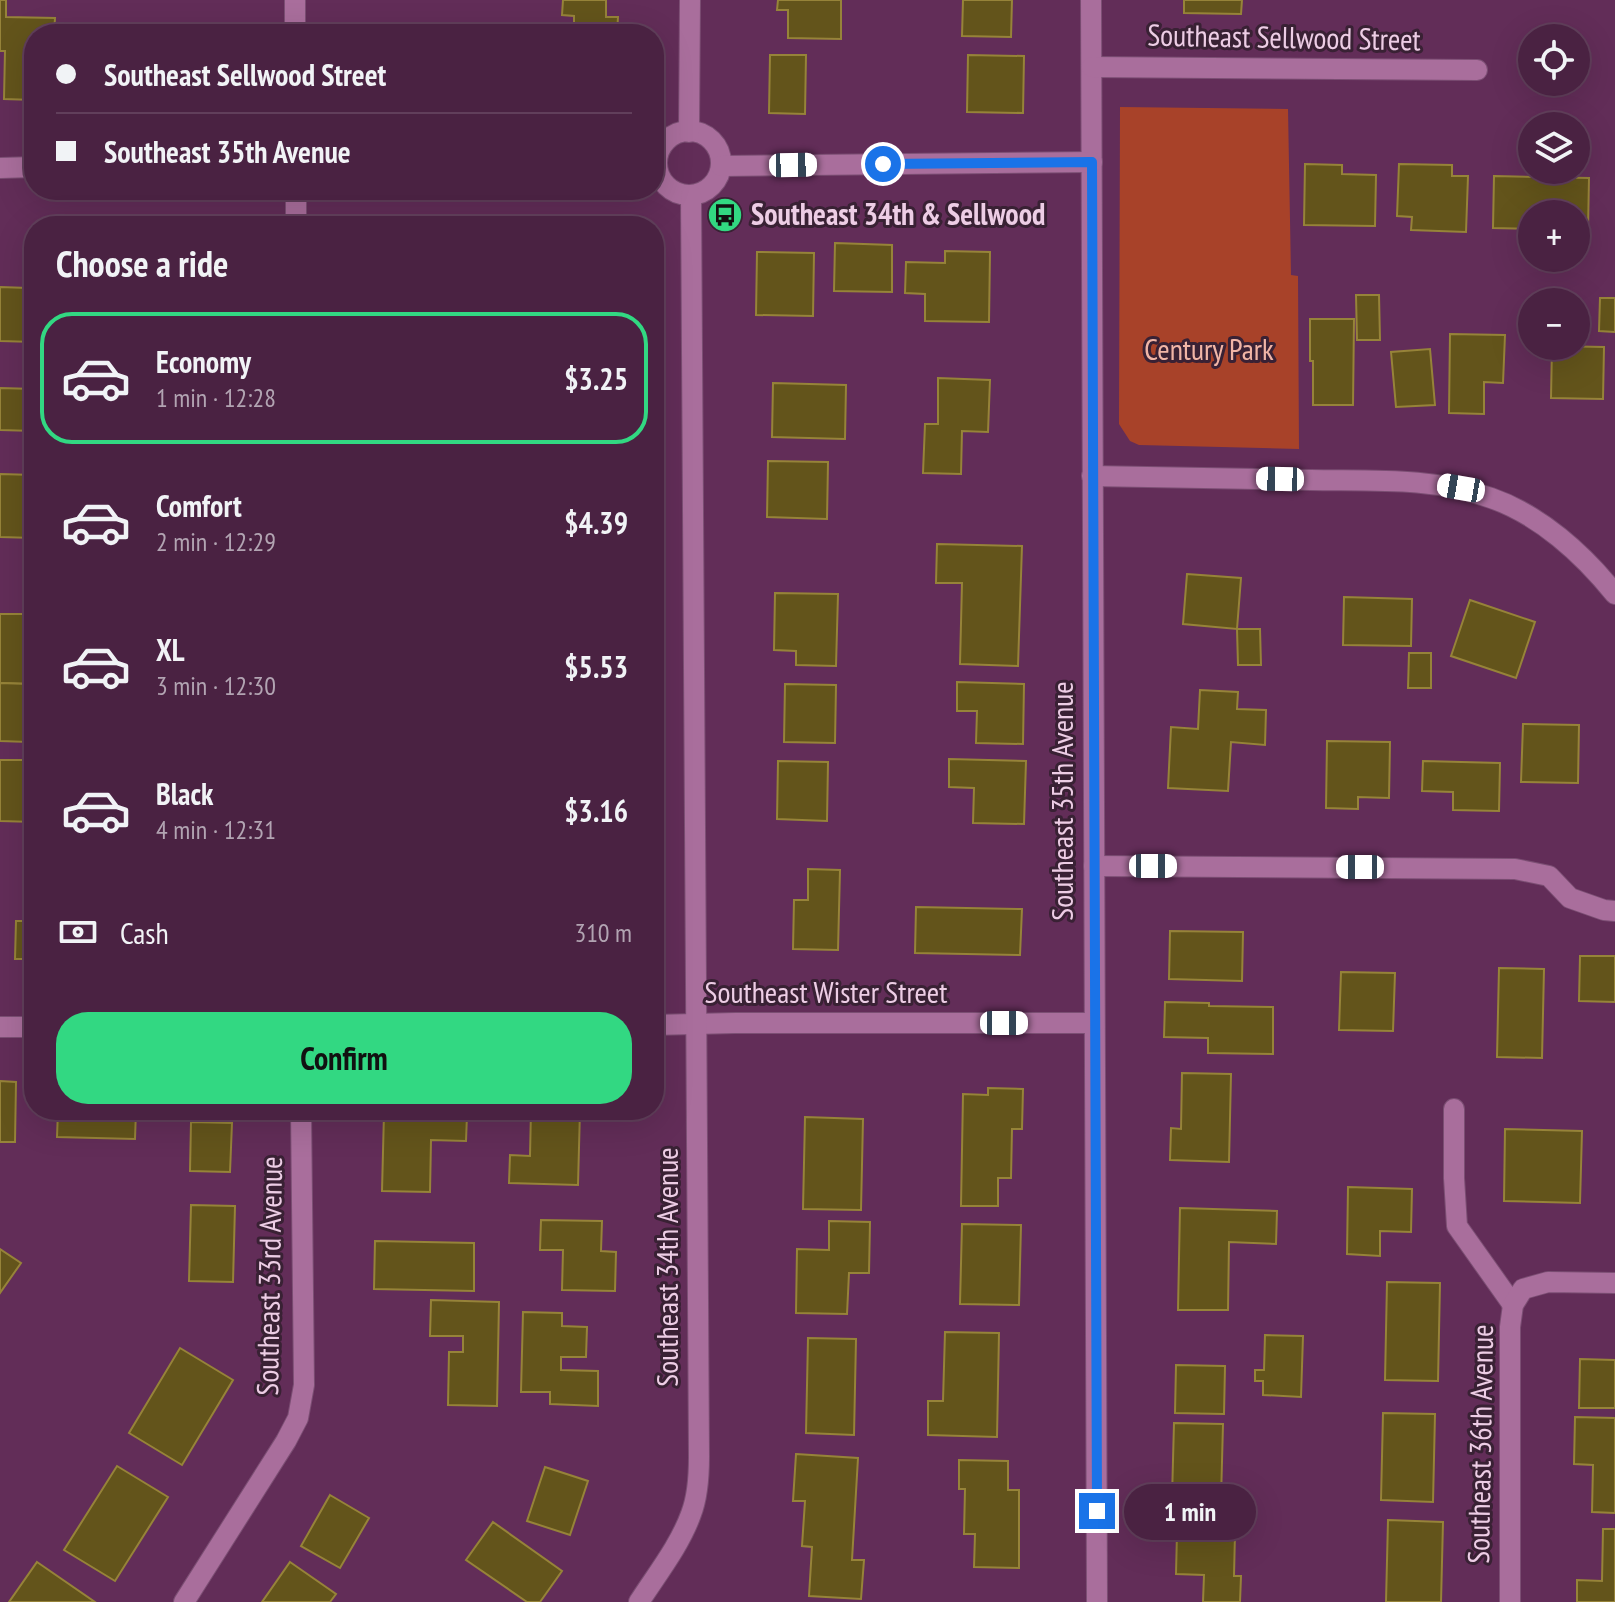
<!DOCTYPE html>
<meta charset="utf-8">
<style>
:root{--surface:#4a2242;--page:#542f4d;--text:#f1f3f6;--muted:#b2a4b2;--line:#613f5b;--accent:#32d882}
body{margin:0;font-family:"PT Sans Narrow",sans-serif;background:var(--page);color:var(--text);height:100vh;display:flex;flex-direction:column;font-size:30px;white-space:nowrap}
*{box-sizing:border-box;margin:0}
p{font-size:26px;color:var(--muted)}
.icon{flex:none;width:44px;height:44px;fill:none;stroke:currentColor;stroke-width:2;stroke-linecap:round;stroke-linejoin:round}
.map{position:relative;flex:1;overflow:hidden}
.panel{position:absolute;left:24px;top:216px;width:640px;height:904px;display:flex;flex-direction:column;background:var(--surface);border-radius:32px;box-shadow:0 8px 32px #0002,0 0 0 2px var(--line)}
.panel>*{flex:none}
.guide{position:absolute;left:24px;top:24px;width:640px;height:176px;border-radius:32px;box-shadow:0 8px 32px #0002,0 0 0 2px var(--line);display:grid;align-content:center;height:176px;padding:0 32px;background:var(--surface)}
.buttons{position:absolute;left:1518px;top:24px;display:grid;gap:16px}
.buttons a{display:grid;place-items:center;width:72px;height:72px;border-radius:50%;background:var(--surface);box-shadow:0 8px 32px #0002,0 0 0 2px var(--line);font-size:40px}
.end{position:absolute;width:36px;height:36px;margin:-18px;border:10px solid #1a73e8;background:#fff;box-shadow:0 0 0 4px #fff}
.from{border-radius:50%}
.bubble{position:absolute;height:56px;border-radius:28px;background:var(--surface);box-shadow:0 8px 32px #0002,0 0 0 2px var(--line);font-size:26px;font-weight:800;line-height:56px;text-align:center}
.car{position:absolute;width:24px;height:48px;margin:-24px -12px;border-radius:10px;box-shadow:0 0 6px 2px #0007;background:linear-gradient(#fff 24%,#345 0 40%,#fff 0 76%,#345 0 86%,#fff 0)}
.guide b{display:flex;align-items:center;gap:28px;height:76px;font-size:30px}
.guide b+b{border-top:2px solid var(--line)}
.guide i{width:20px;height:20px;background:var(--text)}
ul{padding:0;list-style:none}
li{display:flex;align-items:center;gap:24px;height:132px;margin:0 16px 12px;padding:0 16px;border:4px solid transparent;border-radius:32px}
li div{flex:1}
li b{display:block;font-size:30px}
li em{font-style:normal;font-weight:800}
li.selected{border-color:var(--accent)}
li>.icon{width:72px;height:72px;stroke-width:1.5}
h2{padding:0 32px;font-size:36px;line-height:96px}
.pay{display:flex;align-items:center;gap:20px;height:88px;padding:0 32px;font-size:30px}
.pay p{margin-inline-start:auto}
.primary-button{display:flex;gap:16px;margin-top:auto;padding:16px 32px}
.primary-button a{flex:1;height:92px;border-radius:32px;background:var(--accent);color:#111;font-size:32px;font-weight:800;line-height:92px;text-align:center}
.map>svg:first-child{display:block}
.green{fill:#a84229}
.building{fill:#63541b;stroke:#968339;stroke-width:2}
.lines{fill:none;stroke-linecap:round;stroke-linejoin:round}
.minor-casing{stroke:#7b4e73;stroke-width:22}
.minor{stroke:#a96e9c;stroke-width:20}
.route{stroke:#1a73e8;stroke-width:10}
.labels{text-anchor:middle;stroke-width:6;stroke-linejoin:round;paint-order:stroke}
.street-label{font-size:30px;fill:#edcde5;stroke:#392134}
.poi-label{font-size:30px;font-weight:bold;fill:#edcde5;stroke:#392134;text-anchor:start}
.park-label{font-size:30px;fill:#f1b5a6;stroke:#392134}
</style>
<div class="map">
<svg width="1615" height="1602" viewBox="0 0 1615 1602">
<rect width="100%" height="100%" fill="#622d58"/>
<polygon class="green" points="1120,107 1288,109 1291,275 1298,276 1299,449 1139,445 1130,441 1119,424"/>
<g class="building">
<polygon points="0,0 6,0 6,17 55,18 54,34 34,34 34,100 4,99 5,51 0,51"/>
<polygon points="563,0 606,0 606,17 618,17 617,34 574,33 574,16 562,15"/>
<polygon points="778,0 841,0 841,39 788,38 788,10 777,10"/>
<polygon points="963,0 1012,0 1011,37 962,36"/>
<polygon points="1184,0 1242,0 1241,14 1184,13"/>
<polygon points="770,55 806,55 805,114 769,113"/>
<polygon points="968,55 1024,56 1023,113 967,112"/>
<polygon points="1305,164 1342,165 1342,174 1376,175 1375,226 1304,225"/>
<polygon points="1399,164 1452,165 1452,176 1468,176 1466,232 1411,230 1412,217 1397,216"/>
<polygon points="1494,176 1589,178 1588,230 1576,230 1576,214 1532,214 1532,229 1493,228"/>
<polygon points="835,243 892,245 892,292 834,291"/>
<polygon points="945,251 990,252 989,322 925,321 925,294 905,293 906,262 945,263"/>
<polygon points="757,252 814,253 813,316 756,315"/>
<polygon points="0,287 28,288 27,297 34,297 34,342 0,341"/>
<polygon points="1356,295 1379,295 1380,340 1357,340"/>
<polygon points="1600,298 1615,298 1615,332 1599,331"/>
<polygon points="1310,319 1354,319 1353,405 1313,405 1313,361 1310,361"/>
<polygon points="1450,334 1505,335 1503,383 1484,382 1484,414 1449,413"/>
<polygon points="1552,346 1604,347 1603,399 1551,398"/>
<polygon points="1430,349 1435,405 1396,407 1391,352"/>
<polygon points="938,378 990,380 988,432 962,431 961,474 923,473 925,424 938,424"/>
<polygon points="773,383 846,385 845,439 772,437"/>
<polygon points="0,388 34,389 34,431 0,430"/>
<polygon points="768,461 828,462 827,519 767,517"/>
<polygon points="0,474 34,475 34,538 0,537"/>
<polygon points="937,544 1022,546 1018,666 960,664 962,583 936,583"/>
<polygon points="1187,574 1241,578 1237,629 1183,624"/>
<polygon points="775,593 838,594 836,666 796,665 796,651 774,650"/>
<polygon points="1344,597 1412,599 1411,646 1343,645"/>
<polygon points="1470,600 1535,622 1516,678 1451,656"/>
<polygon points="0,614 34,614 34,684 0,683"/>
<polygon points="1237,629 1260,629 1261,665 1238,665"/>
<polygon points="1409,653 1431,653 1431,688 1408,688"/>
<polygon points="957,682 1024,684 1023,744 976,743 977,711 957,711"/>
<polygon points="0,683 29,684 28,742 0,741"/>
<polygon points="785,684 836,685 835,743 784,742"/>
<polygon points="1200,690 1238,692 1237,709 1266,710 1265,745 1231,742 1228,791 1168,788 1171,727 1198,729"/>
<polygon points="1523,724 1579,725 1578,783 1521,782"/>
<polygon points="1327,741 1390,742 1389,798 1358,797 1358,809 1326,808"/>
<polygon points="949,759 1026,761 1024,824 973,823 974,788 949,787"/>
<polygon points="0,760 34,760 34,822 0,821"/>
<polygon points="778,761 828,762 827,821 777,819"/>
<polygon points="1423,761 1500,763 1499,811 1453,810 1453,792 1422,791"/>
<polygon points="34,869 34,959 15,959 16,921 33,921"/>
<polygon points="808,869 840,870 838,950 793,949 794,900 808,900"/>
<polygon points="916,907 1022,909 1020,955 915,953"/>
<polygon points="1170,931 1243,932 1242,981 1169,979"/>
<polygon points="1580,956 1615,956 1615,1002 1579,1001"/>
<polygon points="1499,968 1544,969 1542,1058 1497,1057"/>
<polygon points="1341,972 1395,973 1393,1031 1339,1030"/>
<polygon points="1165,1002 1209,1003 1209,1006 1273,1007 1273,1054 1208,1053 1208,1038 1164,1037"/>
<polygon points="1182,1073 1231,1074 1229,1162 1170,1160 1171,1128 1181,1129"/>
<polygon points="0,1081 16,1082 15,1142 0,1142"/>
<polygon points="988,1088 1023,1089 1022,1129 1012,1129 1011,1178 998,1178 998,1206 961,1206 963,1094 988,1095"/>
<polygon points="58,1110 136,1110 135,1139 57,1137"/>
<polygon points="531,1110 580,1110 578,1185 509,1183 510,1155 530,1156"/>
<polygon points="384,1113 467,1115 466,1141 431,1140 430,1192 382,1191"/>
<polygon points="805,1117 863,1119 861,1210 803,1209"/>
<polygon points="191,1122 232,1123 230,1172 190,1171"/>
<polygon points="1505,1129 1582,1131 1580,1203 1504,1201"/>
<polygon points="1348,1187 1412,1189 1411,1232 1380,1231 1380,1256 1347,1254"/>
<polygon points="191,1205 235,1206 233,1282 189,1281"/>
<polygon points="1180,1208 1277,1211 1276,1244 1229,1242 1228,1310 1178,1310"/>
<polygon points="541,1220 602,1221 601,1251 616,1252 615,1291 562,1290 563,1250 540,1250"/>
<polygon points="829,1221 870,1222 869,1273 849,1273 847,1314 796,1313 797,1249 829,1250"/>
<polygon points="962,1224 1021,1225 1019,1305 960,1304"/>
<polygon points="375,1241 474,1243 474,1291 374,1289"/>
<polygon points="0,1249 21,1263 0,1293"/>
<polygon points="1387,1282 1440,1283 1438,1381 1385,1380"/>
<polygon points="431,1300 499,1302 497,1406 448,1405 449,1352 463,1352 463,1336 430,1336"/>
<polygon points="523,1312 562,1313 562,1326 587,1327 586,1357 561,1357 561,1370 598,1371 598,1406 550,1404 550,1392 521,1392"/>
<polygon points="945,1332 999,1333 997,1437 928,1435 928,1401 943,1401"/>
<polygon points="1265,1335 1303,1336 1301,1397 1263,1395 1263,1381 1255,1381 1255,1370 1264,1370"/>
<polygon points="808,1338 856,1339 854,1435 806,1433"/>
<polygon points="180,1348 233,1380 182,1465 129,1433"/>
<polygon points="1580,1359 1615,1360 1615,1408 1579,1408"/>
<polygon points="1176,1365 1225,1366 1224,1414 1175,1413"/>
<polygon points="1383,1413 1435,1414 1433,1502 1381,1500"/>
<polygon points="1575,1417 1615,1418 1615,1513 1592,1512 1593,1465 1574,1464"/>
<polygon points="1174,1423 1223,1424 1221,1499 1172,1498"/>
<polygon points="796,1454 858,1458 852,1560 864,1560 861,1599 809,1596 812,1547 802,1546 805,1501 793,1501"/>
<polygon points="959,1460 1008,1461 1008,1490 1019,1490 1019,1568 974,1567 975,1534 964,1534 965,1489 959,1489"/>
<polygon points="117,1466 168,1497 115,1581 64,1550"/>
<polygon points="545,1467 588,1481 570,1535 527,1521"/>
<polygon points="330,1495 369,1518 340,1568 301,1546"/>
<polygon points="1388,1520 1443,1522 1441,1602 1386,1602"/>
<polygon points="493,1522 562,1571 540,1602 527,1602 466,1560"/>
<polygon points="1603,1529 1615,1529 1615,1602 1577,1602 1577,1580 1602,1581"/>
<polygon points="1177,1532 1235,1533 1234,1576 1241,1576 1240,1602 1203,1602 1204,1575 1176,1574"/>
<polygon points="37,1562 95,1602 9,1602"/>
<polygon points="290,1562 336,1594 330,1602 262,1602"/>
</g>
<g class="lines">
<g class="minor-casing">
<g id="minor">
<polyline points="295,0 295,34"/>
<polyline points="1091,0 1097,1602"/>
<polyline points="1092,67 1477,70"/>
<circle cx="689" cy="163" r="32"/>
<polyline points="689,132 690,0"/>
<polyline points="721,166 1092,162"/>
<polyline points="0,168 34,167"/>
<polyline points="296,190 296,226"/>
<path d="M1092,476C1165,477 1238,478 1311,480C1371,481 1434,477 1491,498C1540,515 1583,554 1615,594"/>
<polyline points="1094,866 1515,869 1549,876 1570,898 1604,910 1615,911"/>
<polyline points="654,1025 735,1023 1094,1023"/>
<polyline points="0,1027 34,1027"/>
<polyline points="1454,1109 1454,1178 1457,1226 1513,1305"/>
<polyline points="184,1602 286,1441 298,1418 304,1385 301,1110"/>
<path d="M639,1602C657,1574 680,1545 691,1514C698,1496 699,1476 699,1457L691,195"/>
<polyline points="1510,1602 1510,1327 1513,1305 1523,1289 1548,1282 1615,1283"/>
</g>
</g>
<use href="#minor" class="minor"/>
</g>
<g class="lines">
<polyline class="route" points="883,164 1092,162 1097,1511"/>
</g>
<defs>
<g id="bus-disc" transform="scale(1.8)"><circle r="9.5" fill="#32d882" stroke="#392134"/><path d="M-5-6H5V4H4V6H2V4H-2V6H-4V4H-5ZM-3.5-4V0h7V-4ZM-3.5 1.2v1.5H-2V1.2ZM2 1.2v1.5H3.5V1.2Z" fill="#111"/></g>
</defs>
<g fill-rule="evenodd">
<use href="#bus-disc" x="725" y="215"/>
</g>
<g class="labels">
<g class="street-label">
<text transform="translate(1284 38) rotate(1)" y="10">Southeast Sellwood Street</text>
<text transform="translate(1063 801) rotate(-90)" y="10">Southeast 35th Avenue</text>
<text x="826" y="1003">Southeast Wister Street</text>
<text transform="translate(668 1267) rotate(-90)" y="10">Southeast 34th Avenue</text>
<text transform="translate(270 1276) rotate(-89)" y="10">Southeast 33rd Avenue</text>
<text transform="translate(1481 1444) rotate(-89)" y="10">Southeast 36th Avenue</text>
</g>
<g class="poi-label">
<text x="751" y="225">Southeast 34th &amp; Sellwood</text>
</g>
<g class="park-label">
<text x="1209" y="360">Century Park</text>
</g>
</g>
</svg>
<div class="buttons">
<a><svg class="icon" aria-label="locate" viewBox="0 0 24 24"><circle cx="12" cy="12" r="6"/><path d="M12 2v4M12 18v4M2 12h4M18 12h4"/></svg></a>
<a><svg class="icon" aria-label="layers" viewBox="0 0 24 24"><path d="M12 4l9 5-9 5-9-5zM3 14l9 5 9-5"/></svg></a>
<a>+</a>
<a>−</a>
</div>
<i class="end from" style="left:883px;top:164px"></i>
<i class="end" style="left:1097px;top:1511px"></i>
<div class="bubble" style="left:1124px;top:1484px;width:132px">1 min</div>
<i class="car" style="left:793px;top:165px;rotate:89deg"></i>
<i class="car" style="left:1280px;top:479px;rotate:271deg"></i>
<i class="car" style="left:1461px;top:488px;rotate:280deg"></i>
<i class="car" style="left:1153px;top:866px;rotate:90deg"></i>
<i class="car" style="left:1360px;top:867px;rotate:270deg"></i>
<i class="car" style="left:1004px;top:1023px;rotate:90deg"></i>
<div class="guide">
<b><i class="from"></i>Southeast Sellwood Street</b>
<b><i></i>Southeast 35th Avenue</b>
</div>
<section class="panel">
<h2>Choose a ride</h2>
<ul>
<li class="selected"><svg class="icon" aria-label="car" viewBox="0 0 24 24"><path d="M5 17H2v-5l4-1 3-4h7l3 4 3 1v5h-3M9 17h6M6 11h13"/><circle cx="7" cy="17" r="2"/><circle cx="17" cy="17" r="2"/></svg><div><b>Economy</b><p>1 min · 12:28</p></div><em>$3.25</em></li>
<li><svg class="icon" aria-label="car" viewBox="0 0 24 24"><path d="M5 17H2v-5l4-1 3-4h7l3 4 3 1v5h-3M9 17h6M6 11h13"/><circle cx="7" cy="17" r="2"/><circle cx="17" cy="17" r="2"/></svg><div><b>Comfort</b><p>2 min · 12:29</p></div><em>$4.39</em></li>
<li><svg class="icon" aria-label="car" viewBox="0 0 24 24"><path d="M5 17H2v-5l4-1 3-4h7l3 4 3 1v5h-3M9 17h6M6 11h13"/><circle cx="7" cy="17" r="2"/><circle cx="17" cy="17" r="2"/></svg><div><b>XL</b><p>3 min · 12:30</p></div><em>$5.53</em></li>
<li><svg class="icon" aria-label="car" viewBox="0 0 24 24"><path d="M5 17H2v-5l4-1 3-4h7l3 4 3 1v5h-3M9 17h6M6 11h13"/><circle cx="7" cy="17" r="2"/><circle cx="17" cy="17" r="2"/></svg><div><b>Black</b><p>4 min · 12:31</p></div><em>$3.16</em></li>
</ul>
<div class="pay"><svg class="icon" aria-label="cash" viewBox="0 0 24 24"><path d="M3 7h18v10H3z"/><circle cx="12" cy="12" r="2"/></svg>Cash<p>310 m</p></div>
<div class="primary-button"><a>Confirm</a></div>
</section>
</div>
